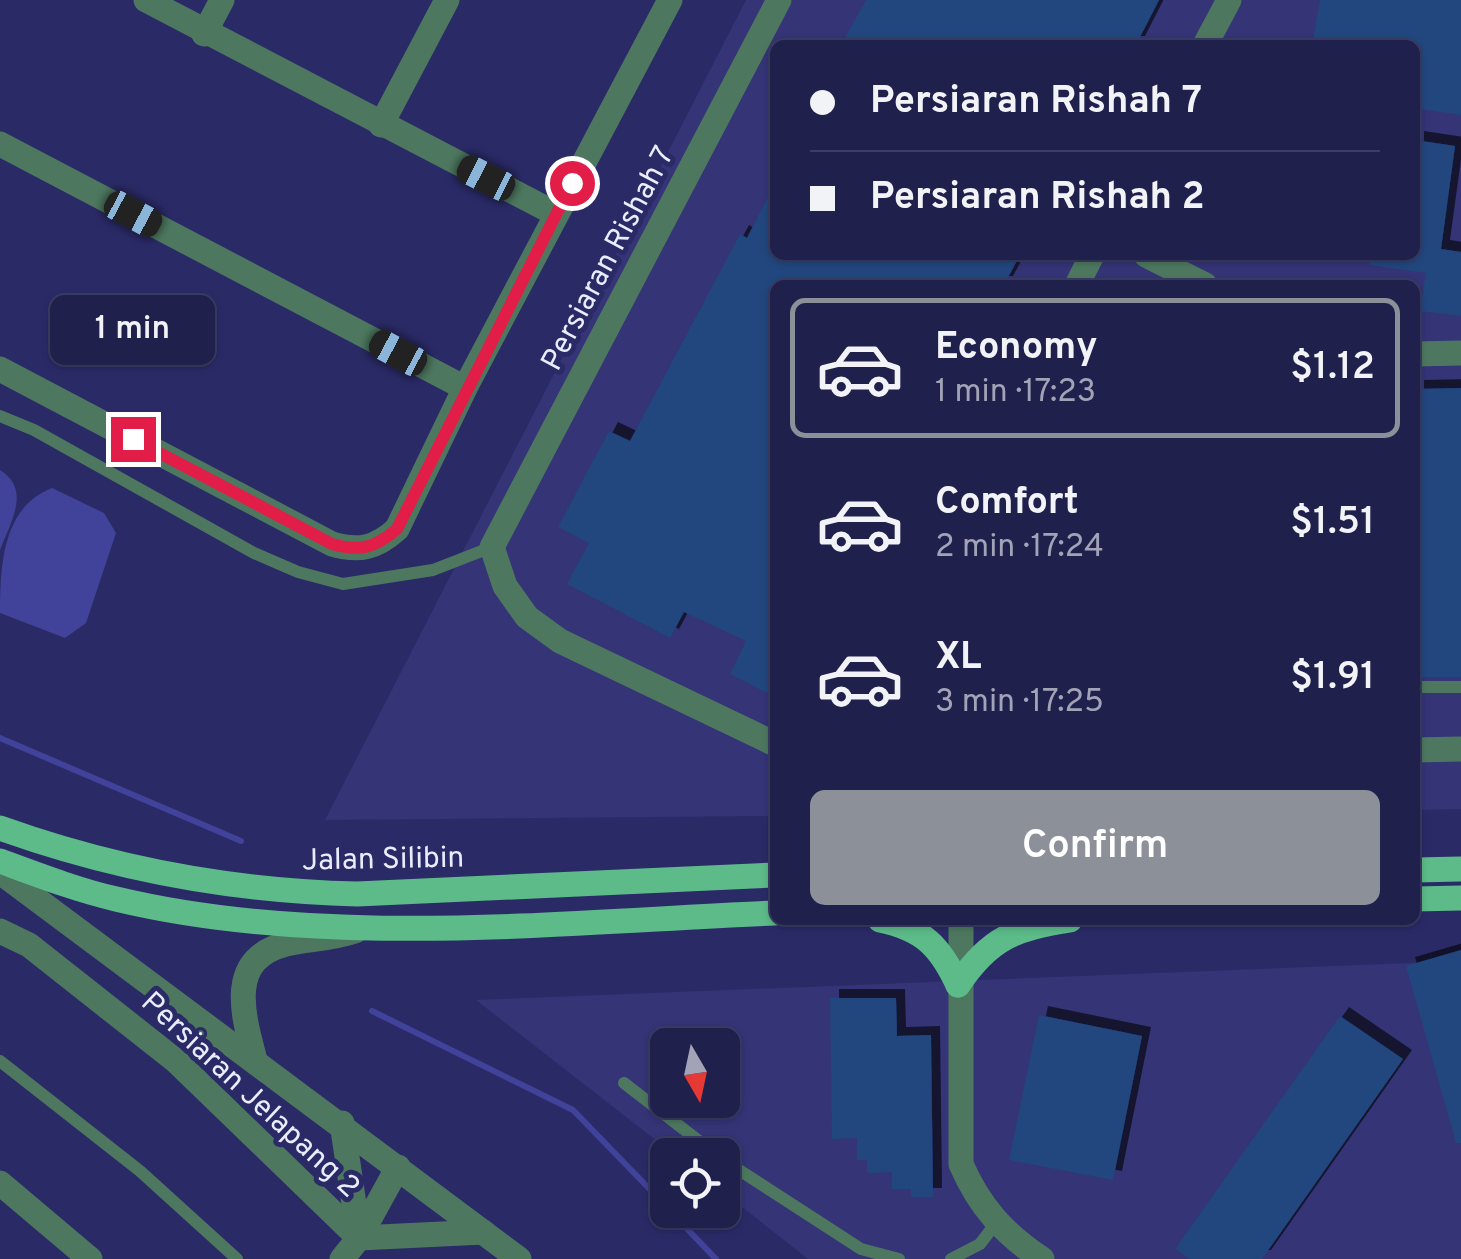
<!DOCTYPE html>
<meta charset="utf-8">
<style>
:root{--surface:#20204d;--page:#282854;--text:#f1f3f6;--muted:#a2a3b6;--line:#3d3e65;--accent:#8c9099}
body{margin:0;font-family:Overpass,sans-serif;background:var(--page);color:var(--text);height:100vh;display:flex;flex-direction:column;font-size:38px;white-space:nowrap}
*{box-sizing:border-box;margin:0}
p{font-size:32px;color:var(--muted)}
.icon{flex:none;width:55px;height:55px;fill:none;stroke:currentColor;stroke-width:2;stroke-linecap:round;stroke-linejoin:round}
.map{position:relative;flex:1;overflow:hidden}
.panel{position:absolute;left:770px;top:280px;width:650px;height:645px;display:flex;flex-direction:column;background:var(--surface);border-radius:15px;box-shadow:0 2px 8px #0004,0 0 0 2px var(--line)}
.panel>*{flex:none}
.top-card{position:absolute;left:770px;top:40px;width:650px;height:220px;border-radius:15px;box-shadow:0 2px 8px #0004,0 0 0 2px var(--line);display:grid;align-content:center;height:220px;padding:0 40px;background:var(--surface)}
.needle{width:65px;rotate:171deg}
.tools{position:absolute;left:650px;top:1028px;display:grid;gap:20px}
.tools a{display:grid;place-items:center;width:90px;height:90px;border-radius:15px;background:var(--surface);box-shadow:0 2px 8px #0004,0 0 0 2px var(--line);font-size:50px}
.end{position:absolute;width:45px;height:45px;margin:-22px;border:12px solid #e11d48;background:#fff;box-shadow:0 0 0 5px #fff}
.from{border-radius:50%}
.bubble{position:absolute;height:70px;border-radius:15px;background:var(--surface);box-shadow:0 2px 8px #0004,0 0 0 2px var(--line);font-size:32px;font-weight:600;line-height:70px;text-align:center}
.car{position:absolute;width:30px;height:60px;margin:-30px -15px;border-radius:12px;box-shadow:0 0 8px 2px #0007;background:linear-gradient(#222 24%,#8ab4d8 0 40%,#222 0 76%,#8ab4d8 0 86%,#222 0)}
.top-card b{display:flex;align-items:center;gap:35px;height:95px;font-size:38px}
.top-card b+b{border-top:2px solid var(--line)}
.top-card i{width:25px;height:25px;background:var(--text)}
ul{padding:18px 0 0;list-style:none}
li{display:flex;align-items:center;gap:30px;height:140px;margin:0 20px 15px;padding:0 20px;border:5px solid transparent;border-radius:15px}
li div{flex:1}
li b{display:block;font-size:38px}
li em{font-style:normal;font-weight:600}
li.current{border-color:var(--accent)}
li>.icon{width:90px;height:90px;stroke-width:1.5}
.cta{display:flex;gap:20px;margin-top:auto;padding:20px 40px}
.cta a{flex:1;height:115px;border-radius:15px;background:var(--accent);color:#fff;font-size:40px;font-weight:600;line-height:115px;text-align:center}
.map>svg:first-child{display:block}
.built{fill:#343477;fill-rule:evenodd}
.water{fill:#414299}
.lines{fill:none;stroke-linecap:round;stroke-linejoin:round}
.stream{stroke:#414299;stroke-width:6}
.building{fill:#21467e;filter:url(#shadow)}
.lane{stroke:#4d785f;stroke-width:12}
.street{stroke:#4d785f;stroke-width:25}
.primary{stroke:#5cbb89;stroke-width:25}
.route{stroke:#e11d48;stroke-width:12}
.labels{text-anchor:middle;stroke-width:10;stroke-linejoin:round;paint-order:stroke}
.street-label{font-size:30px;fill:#eaedfc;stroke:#2a2a67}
</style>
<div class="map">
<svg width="1461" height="1259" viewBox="0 0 1461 1259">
<defs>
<filter id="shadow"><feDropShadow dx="9" dy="-9" stdDeviation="0" flood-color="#0009"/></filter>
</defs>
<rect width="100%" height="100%" fill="#2a2a67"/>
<g class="built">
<path d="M746,0H1461V809L1415,810V285H775V816L325,820ZM775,45H1415V255H775Z"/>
<path d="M1461,961V1259H808L723,1192L722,1155H675L476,1000ZM668,1045H722V1100H668Z"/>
</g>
<g class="water">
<path d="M0,470C32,490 10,523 0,550Z"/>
<path d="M52,488L104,513L116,533L86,623L65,638L0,613C0,567 2,507 52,488Z"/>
</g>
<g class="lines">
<g class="stream">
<polyline points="0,738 241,841"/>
<polyline points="372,1011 573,1110 668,1208"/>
<polyline points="669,1210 716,1259"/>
</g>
</g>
<g class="building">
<polygon points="866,0 1159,0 1136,45 841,45"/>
<polygon points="1320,0 1461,0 1461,115 1415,108 1415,45 1312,45"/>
<polygon points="1415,140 1455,146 1441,249 1461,252 1461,316 1420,311 1426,273 1370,265 1371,255 1415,255"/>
<polygon points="775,183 775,255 1020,255 1004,285 775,285 775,697 730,674 746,641 684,612 670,638 567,584 589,543 558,527 609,431 630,441 740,234 747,238"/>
<polygon points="1461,388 1461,677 1415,677 1415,389"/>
<polygon points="1461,950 1461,1143 1456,1143 1406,966"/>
<polygon points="830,998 896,998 897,1036 931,1035 933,1197 911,1197 911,1189 892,1189 892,1172 867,1173 867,1160 857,1160 857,1138 832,1139"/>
<polygon points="1039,1015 1142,1036 1113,1180 1009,1160"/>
<polygon points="1340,1016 1403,1059 1262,1259 1190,1259 1175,1249"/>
</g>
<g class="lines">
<g class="lane">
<polyline points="0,416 34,430 254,553 298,572 343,584 433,570 492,547"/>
<polyline points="1415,687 1461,687"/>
<polyline points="0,1061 140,1171 237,1259"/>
<polyline points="624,1083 717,1155"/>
<polyline points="722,1159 861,1249 899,1259"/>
<polyline points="951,1259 980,1244 996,1223"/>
</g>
<g class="street">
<polyline points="146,0 556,214"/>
<polyline points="204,34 222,0"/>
<polyline points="1205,45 1229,0"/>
<polyline points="381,125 447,0"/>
<polyline points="0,144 465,388"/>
<polyline points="1146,255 1205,285"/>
<polyline points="1077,285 1092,255"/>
<polyline points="1415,354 1461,353"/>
<path d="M0,369L332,544C359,552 376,548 397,529L465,388L670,0"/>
<polyline points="775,744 560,641 527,617 505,586 492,547 779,0"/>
<polyline points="1415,750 1461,749"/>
<polyline points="0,872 519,1259"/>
<path d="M961,920V1164C979,1206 1004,1234 1042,1259"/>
<polyline points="0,931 29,945 176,1061 359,1238"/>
<path d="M255,1060C243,1015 226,959 286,944C309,939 332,939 355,931"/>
<polyline points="342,1123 359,1238"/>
<polyline points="0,1183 90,1259"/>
<polyline points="359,1238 483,1232"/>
<polyline points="342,1259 359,1238 398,1167"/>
</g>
<g class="primary">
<path d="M0,828C117,870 233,891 357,894L775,875"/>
<path d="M0,861C38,875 77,890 116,899C325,949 561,922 775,913"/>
<polyline points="1415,870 1461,869"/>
<polyline points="1415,899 1461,898"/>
<path d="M880,920C923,929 940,946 958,985"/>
<path d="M958,985C990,937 1015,929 1070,920"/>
</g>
</g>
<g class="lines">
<path class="route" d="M133,439L332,544C359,552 375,548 397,529L572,183"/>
</g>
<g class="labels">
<g class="street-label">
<text transform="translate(607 258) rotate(-62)" y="10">Persiaran Rishah 7</text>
<text transform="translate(383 858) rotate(-1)" y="10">Jalan Silibin</text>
<text transform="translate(251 1094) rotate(43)" y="10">Persiaran Jelapang 2</text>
</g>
</g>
</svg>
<div class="tools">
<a><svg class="needle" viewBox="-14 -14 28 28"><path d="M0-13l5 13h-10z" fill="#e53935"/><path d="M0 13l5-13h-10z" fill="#a2a3b6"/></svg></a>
<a><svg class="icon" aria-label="locate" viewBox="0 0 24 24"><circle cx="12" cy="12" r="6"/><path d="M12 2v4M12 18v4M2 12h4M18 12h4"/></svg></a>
</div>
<i class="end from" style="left:572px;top:183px"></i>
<i class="end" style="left:133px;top:439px"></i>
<div class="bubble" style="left:50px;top:295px;width:165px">1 min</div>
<i class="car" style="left:486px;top:178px;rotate:297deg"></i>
<i class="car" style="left:133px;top:214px;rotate:118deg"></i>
<i class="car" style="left:398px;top:353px;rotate:298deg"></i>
<div class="top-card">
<b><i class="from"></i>Persiaran Rishah 7</b>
<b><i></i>Persiaran Rishah 2</b>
</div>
<section class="panel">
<ul>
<li class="current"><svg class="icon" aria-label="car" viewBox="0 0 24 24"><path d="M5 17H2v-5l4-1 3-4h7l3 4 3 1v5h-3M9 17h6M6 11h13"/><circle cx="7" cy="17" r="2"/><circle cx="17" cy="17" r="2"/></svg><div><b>Economy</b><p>1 min · 17:23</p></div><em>$1.12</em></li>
<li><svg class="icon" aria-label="car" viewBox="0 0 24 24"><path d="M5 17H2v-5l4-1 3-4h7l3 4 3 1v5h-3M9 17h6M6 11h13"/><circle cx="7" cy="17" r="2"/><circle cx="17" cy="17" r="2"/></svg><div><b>Comfort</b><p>2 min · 17:24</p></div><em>$1.51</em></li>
<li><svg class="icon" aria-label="car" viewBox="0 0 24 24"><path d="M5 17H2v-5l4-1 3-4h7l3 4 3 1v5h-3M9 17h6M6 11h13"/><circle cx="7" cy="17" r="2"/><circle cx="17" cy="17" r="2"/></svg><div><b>XL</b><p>3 min · 17:25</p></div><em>$1.91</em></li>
</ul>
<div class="cta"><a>Confirm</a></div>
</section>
</div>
